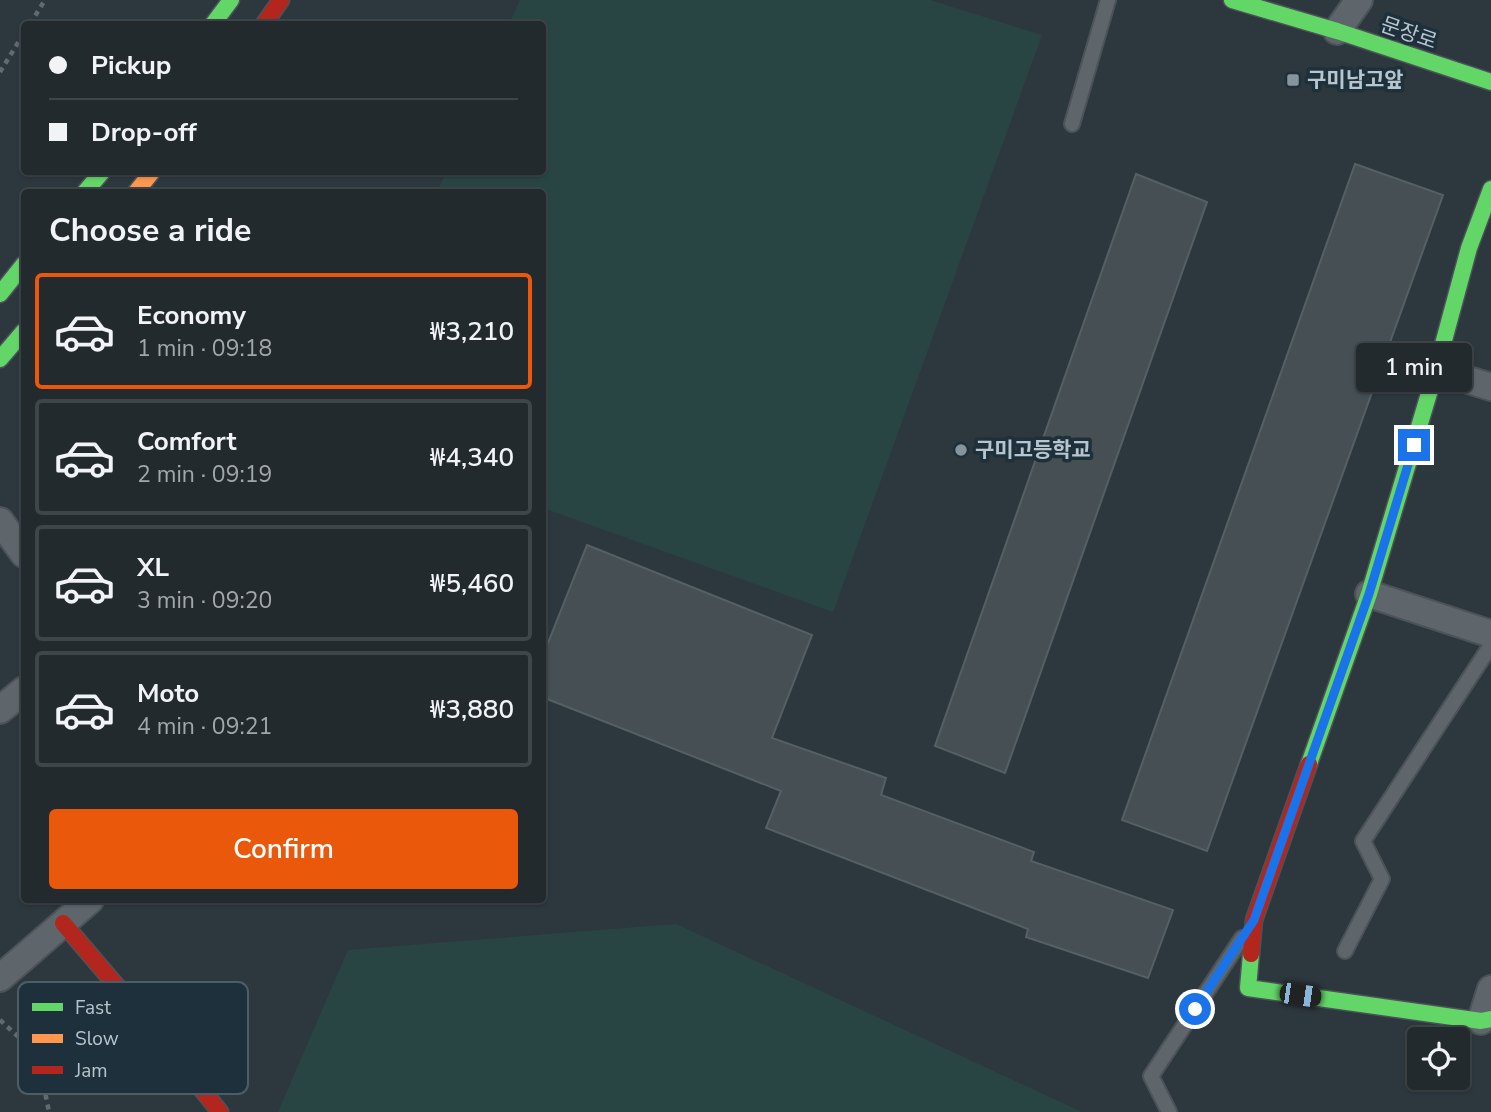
<!DOCTYPE html>
<meta charset="utf-8">
<style>
:root{--surface:#222a2e;--page:#2a3236;--text:#f1f3f6;--muted:#a2a7aa;--line:#3f464a;--accent:#ea580c}
body{margin:0;font-family:"Nunito Sans","Noto Sans KR",sans-serif;background:var(--page);color:var(--text);height:100vh;display:flex;flex-direction:column;font-size:26px;white-space:nowrap}
*{box-sizing:border-box;margin:0}
p{font-size:23px;color:var(--muted)}
.icon{flex:none;width:38px;height:38px;fill:none;stroke:currentColor;stroke-width:2;stroke-linecap:round;stroke-linejoin:round}
.map{position:relative;flex:1;overflow:hidden}
.side{position:absolute;left:21px;top:189px;width:525px;height:714px;display:flex;flex-direction:column;background:var(--surface);border-radius:7px;box-shadow:0 2px 5px #0004,0 0 0 2px var(--line)}
.side>*{flex:none}
.banner{position:absolute;left:21px;top:21px;width:525px;height:154px;border-radius:7px;box-shadow:0 2px 5px #0004,0 0 0 2px var(--line);display:grid;align-content:center;height:154px;padding:0 28px;background:var(--surface)}
.tools{position:absolute;left:1407px;top:1027px;display:grid;gap:14px}
.tools a{display:grid;place-items:center;width:63px;height:63px;border-radius:7px;background:var(--surface);box-shadow:0 2px 5px #0004,0 0 0 2px var(--line);font-size:35px}
.end{position:absolute;width:32px;height:32px;margin:-16px;border:9px solid #1a73e8;background:#fff;box-shadow:0 0 0 4px #fff}
.from{border-radius:50%}
.bubble{position:absolute;height:49px;border-radius:7px;background:var(--surface);box-shadow:0 2px 5px #0004,0 0 0 2px var(--line);font-size:23px;font-weight:600;line-height:49px;text-align:center}
.car{position:absolute;width:21px;height:42px;margin:-21px -10px;border-radius:9px;box-shadow:0 0 5px 2px #0007;background:linear-gradient(#222 24%,#8ab4d8 0 40%,#222 0 76%,#8ab4d8 0 86%,#222 0)}
.banner b{display:flex;align-items:center;gap:24px;height:66px;font-size:26px}
.banner b+b{border-top:2px solid var(--line)}
.banner i{width:18px;height:18px;background:var(--text)}
ul{padding:0;list-style:none}
li{display:flex;align-items:center;gap:21px;height:116px;margin:0 14px 10px;padding:0 14px;border:4px solid var(--line);border-radius:7px}
li div{flex:1}
li b{display:block;font-size:26px}
li em{font-style:normal;font-weight:600}
li.active{border-color:var(--accent)}
li>.icon{width:63px;height:63px;stroke-width:1.5}
h2{padding:0 28px;font-size:32px;line-height:84px}
.primary-button{display:flex;gap:14px;margin-top:auto;padding:14px 28px}
.primary-button a{flex:1;height:80px;border-radius:7px;background:var(--accent);color:#fff;font-size:28px;font-weight:600;line-height:80px;text-align:center}
.map>svg:first-child{display:block}
.green{fill:#284544}
.building{fill:#454f54;stroke:#556065;stroke-width:2}
.lines{fill:none;stroke-linecap:round;stroke-linejoin:round}
.lane-casing{stroke:#4c5358;stroke-width:18}
.street-casing{stroke:#4c5358;stroke-width:30}
.fast-casing{stroke:#4c5358;stroke-width:19}
.slow-casing{stroke:#4c5358;stroke-width:19}
.jam-casing{stroke:#4c5358;stroke-width:19}
.path{stroke:#616a6f;stroke-width:4.5;stroke-dasharray:5 5;stroke-linecap:butt}
.lane{stroke:#5e666b;stroke-width:14}
.street{stroke:#5e666b;stroke-width:26}
.fast{stroke:#63d668;stroke-width:16}
.slow{stroke:#ff974d;stroke-width:16}
.jam{stroke:#b3261e;stroke-width:16}
.route{stroke:#1a73e8;stroke-width:9}
.poi-dot{fill:#87949c;stroke:#1e303b;stroke-width:2.5}
.labels{text-anchor:middle;stroke-width:7;stroke-linejoin:round;paint-order:stroke}
.street-label{font-size:21px;fill:#b8c5ce;stroke:#1e303b}
.poi-label{font-size:21px;font-weight:bold;fill:#b8c5ce;stroke:#1e303b;text-anchor:start}
.key{fill:#1e303b;stroke:#4c5d67;stroke-width:2}
.key-label{font-size:19px;fill:#b8c5ce}
</style>
<div class="map">
<svg width="1491" height="1112" viewBox="0 0 1491 1112">
<rect width="100%" height="100%" fill="#2d383e"/>
<g class="green">
<polygon points="520,0 930,0 1042,35 833,612 543,508 542,192 437,192 446,172 542,172 542,24 509,24"/>
<polygon points="676,924 1082,1112 278,1112 348,950"/>
</g>
<g class="building">
<polygon points="1355,164 1443,195 1207,851 1122,820"/>
<polygon points="1136,174 1207,202 1005,773 935,746"/>
<polygon points="587,545 812,635 772,738 886,778 881,795 1034,852 1031,861 1173,910 1148,978 1026,937 1028,929 766,828 781,791 542,697 542,658"/>
</g>
<g class="lines">
<g class="lane-casing">
<g id="lane">
<polyline points="1072,124 1108,0"/>
<polyline points="1345,951 1382,879 1363,841 1491,645"/>
<polyline points="1169,1112 1151,1076 1242,938"/>
</g>
</g>
<g class="street-casing">
<g id="street">
<polyline points="1337,31 1359,0"/>
<polyline points="1436,370 1491,387"/>
<polyline points="0,521 24,554"/>
<polyline points="1369,594 1491,634"/>
<polyline points="0,710 24,690"/>
<polyline points="0,978 90,900"/>
<polyline points="1481,1021 1491,989"/>
</g>
</g>
<g class="fast-casing">
<g id="fast">
<polyline points="1232,0 1337,31 1491,82"/>
<polyline points="213,24 231,0"/>
<polyline points="85,192 102,172"/>
<polyline points="0,294 24,264"/>
<polyline points="0,359 24,331"/>
<polyline points="1309,764 1369,594 1436,370 1469,248 1491,189"/>
<polyline points="1251,954 1248,988 1481,1021 1491,1019"/>
</g>
</g>
<g class="slow-casing">
<polyline id="slow" points="136,192 152,172"/>
</g>
<g class="jam-casing">
<g id="jam">
<polyline points="264,24 281,0"/>
<polyline points="63,923 155,1031 220,1112"/>
<polyline points="1251,954 1254,920 1309,764"/>
</g>
</g>
<g class="path">
<polyline points="30,24 45,0"/>
<polyline points="0,72 24,33"/>
<polyline points="0,1020 24,1042 42,1077 49,1112"/>
</g>
<use href="#lane" class="lane"/>
<use href="#street" class="street"/>
<use href="#fast" class="fast"/>
<use href="#slow" class="slow"/>
<use href="#jam" class="jam"/>
</g>
<g class="lines">
<polyline class="route" points="1195,1009 1254,920 1369,594 1414,445"/>
</g>
<g class="poi-dot">
<rect x="1286" y="73" width="14" height="14" rx="3.5"/>
<circle cx="961" cy="450" r="7"/>
</g>
<g class="labels">
<g class="street-label">
<text transform="translate(1409 33) rotate(19)" y="7">문장로</text>
</g>
<g class="poi-label">
<text x="1307" y="87">구미남고앞</text>
<text x="975" y="457">구미고등학교</text>
</g>
</g>
<rect x="18" y="982" width="230" height="112" rx="10" class="key"/>
<rect x="32" y="1003" width="31" height="8" fill="#63d668"/>
<rect x="32" y="1034" width="31" height="9" fill="#ff974d"/>
<rect x="32" y="1066" width="31" height="8" fill="#b3261e"/>
<g class="key-label">
<text x="75" y="1014">Fast</text>
<text x="75" y="1045">Slow</text>
<text x="75" y="1077">Jam</text>
</g>
</svg>
<div class="tools">
<a><svg class="icon" aria-label="locate" viewBox="0 0 24 24"><circle cx="12" cy="12" r="6"/><path d="M12 2v4M12 18v4M2 12h4M18 12h4"/></svg></a>
</div>
<i class="end from" style="left:1195px;top:1009px"></i>
<i class="end" style="left:1414px;top:445px"></i>
<div class="bubble" style="left:1356px;top:343px;width:116px">1 min</div>
<i class="car" style="left:1300px;top:995px;rotate:98deg"></i>
<div class="banner">
<b><i class="from"></i>Pickup</b>
<b><i></i>Drop-off</b>
</div>
<section class="side">
<h2>Choose a ride</h2>
<ul>
<li class="active"><svg class="icon" aria-label="car" viewBox="0 0 24 24"><path d="M5 17H2v-5l4-1 3-4h7l3 4 3 1v5h-3M9 17h6M6 11h13"/><circle cx="7" cy="17" r="2"/><circle cx="17" cy="17" r="2"/></svg><div><b>Economy</b><p>1 min · 09:18</p></div><em>₩3,210</em></li>
<li><svg class="icon" aria-label="car" viewBox="0 0 24 24"><path d="M5 17H2v-5l4-1 3-4h7l3 4 3 1v5h-3M9 17h6M6 11h13"/><circle cx="7" cy="17" r="2"/><circle cx="17" cy="17" r="2"/></svg><div><b>Comfort</b><p>2 min · 09:19</p></div><em>₩4,340</em></li>
<li><svg class="icon" aria-label="car" viewBox="0 0 24 24"><path d="M5 17H2v-5l4-1 3-4h7l3 4 3 1v5h-3M9 17h6M6 11h13"/><circle cx="7" cy="17" r="2"/><circle cx="17" cy="17" r="2"/></svg><div><b>XL</b><p>3 min · 09:20</p></div><em>₩5,460</em></li>
<li><svg class="icon" aria-label="car" viewBox="0 0 24 24"><path d="M5 17H2v-5l4-1 3-4h7l3 4 3 1v5h-3M9 17h6M6 11h13"/><circle cx="7" cy="17" r="2"/><circle cx="17" cy="17" r="2"/></svg><div><b>Moto</b><p>4 min · 09:21</p></div><em>₩3,880</em></li>
</ul>
<div class="primary-button"><a>Confirm</a></div>
</section>
</div>
